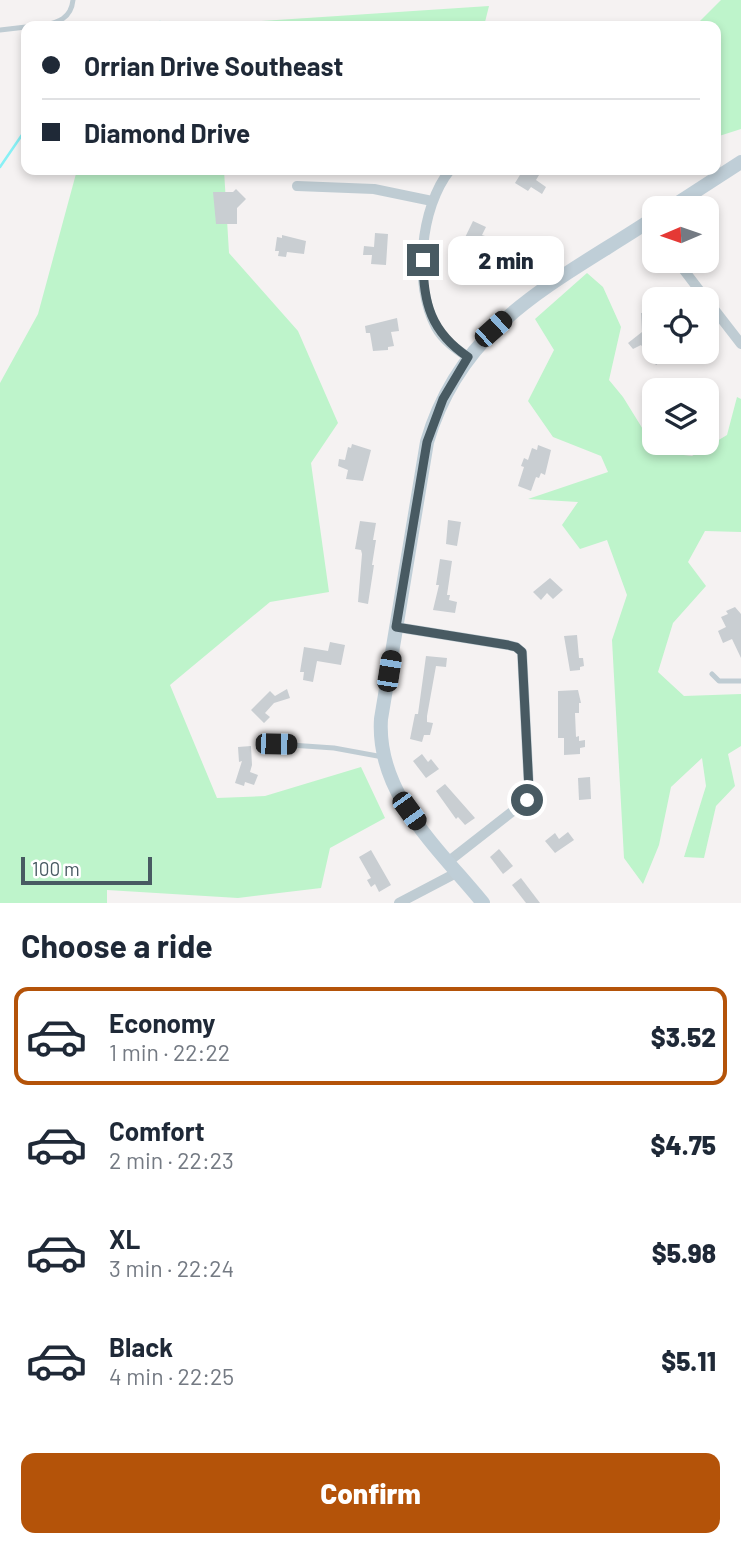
<!DOCTYPE html>
<meta charset="utf-8">
<style>
:root{--surface:#fff;--page:#f6f6f7;--text:#1f2937;--muted:#747a83;--line:#e0e1e3;--accent:#b45309}
body{margin:0;font-family:Barlow,sans-serif;background:var(--page);color:var(--text);height:100vh;display:flex;flex-direction:column;font-size:26px;white-space:nowrap}
*{box-sizing:border-box;margin:0}
p{font-size:23px;color:var(--muted)}
.icon{flex:none;width:38px;height:38px;fill:none;stroke:currentColor;stroke-width:2;stroke-linecap:round;stroke-linejoin:round}
.map{position:relative;height:903px;overflow:hidden}
.panel{display:flex;flex-direction:column;background:var(--surface);flex:1}
.panel>*{flex:none}
.guide{position:absolute;left:21px;top:21px;width:700px;height:154px;border-radius:14px;box-shadow:0 4px 10px #0003;display:grid;align-content:center;height:154px;padding:0 21px;background:var(--surface)}
.needle{width:46px;rotate:268deg}
.tools{position:absolute;left:642px;top:196px;display:grid;gap:14px}
.tools a{display:grid;place-items:center;width:77px;height:77px;border-radius:14px;background:var(--surface);box-shadow:0 4px 10px #0003;font-size:35px}
.scale{position:absolute;left:21px;bottom:18px;width:131px;box-sizing:border-box;padding-left:7px;border:4px solid #485a62;border-top:0;font-size:19px;line-height:24px;white-space:nowrap;color:#485a62;-webkit-text-stroke:5px #fff;paint-order:stroke}
.end{position:absolute;width:32px;height:32px;margin:-16px;border:9px solid #485a62;background:#fff;box-shadow:0 0 0 4px #fff}
.from{border-radius:50%}
.bubble{position:absolute;height:49px;border-radius:14px;background:var(--surface);box-shadow:0 4px 10px #0003;font-size:23px;font-weight:800;line-height:49px;text-align:center}
.car{position:absolute;width:21px;height:42px;margin:-21px -10px;border-radius:9px;box-shadow:0 0 5px 2px #0007;background:linear-gradient(#222 24%,#8ab4d8 0 40%,#222 0 76%,#8ab4d8 0 86%,#222 0)}
.guide b{display:flex;align-items:center;gap:24px;height:66px;font-size:26px}
.guide b+b{border-top:2px solid var(--line)}
.guide i{width:18px;height:18px;background:var(--text)}
ul{padding:0;list-style:none}
li{display:flex;align-items:center;gap:21px;height:98px;margin:0 14px 10px;padding:0 7px;border:4px solid transparent;border-radius:14px}
li div{flex:1}
li b{display:block;font-size:26px}
li em{font-style:normal;font-weight:800}
li.selected{border-color:var(--accent)}
li>.icon{width:63px;height:63px;stroke-width:1.5}
h2{padding:0 21px;font-size:32px;line-height:84px}
.button{display:flex;gap:14px;margin-top:auto;padding:14px 21px}
.button a{flex:1;height:80px;border-radius:14px;background:var(--accent);color:#fff;font-size:28px;font-weight:800;line-height:80px;text-align:center}
.map>svg:first-child{display:block}
.green{fill:#bef4cb}
.lines{fill:none;stroke-linecap:round;stroke-linejoin:round}
.stream{stroke:#88f0f5;stroke-width:2.5}
.building{fill:#c9ced2}
.lane{stroke:#bfccd3;stroke-width:5}
.street{stroke:#bfccd3;stroke-width:10}
.secondary{stroke:#bfced7;stroke-width:14}
.route{stroke:#485a62;stroke-width:9}
</style>
<div class="map">
<svg width="741" height="903" viewBox="0 0 741 903">
<rect width="100%" height="100%" fill="#f5f2f2"/>
<g class="green">
<polygon points="721,0 741,0 741,129 716,137 716,26 695,26"/>
<polygon points="489,6 484,26 178,26 215,24"/>
<polygon points="77,170 224,170 229,253 298,331 338,423 311,463 329,592 270,602 170,685 217,798 265,796 361,767 385,818 330,848 321,888 238,898 107,890 107,903 0,903 0,383 38,314"/>
<polygon points="587,273 603,287 621,327 609,380 623,397 657,452 692,456 727,435 737,397 741,399 741,532 705,531 688,562 706,586 673,623 658,672 684,696 741,694 741,746 728,754 735,786 716,806 704,858 684,857 706,786 702,758 671,787 659,845 643,884 624,858 612,640 627,595 607,540 580,549 562,525 578,502 528,499 608,472 601,456 553,437 528,401 554,350 535,319"/>
</g>
<g class="lines">
<g class="stream">
<polyline points="156,26 160,22"/>
<polyline points="0,167 26,129"/>
</g>
</g>
<g class="building">
<polygon points="523,170 542,170 536,180 546,187 542,194 531,187 528,191 515,183"/>
<polygon points="236,189 246,199 237,208 237,224 216,224 213,192 233,192"/>
<polygon points="473,221 486,227 482,235 485,236 471,259 458,252"/>
<polygon points="375,233 388,234 386,265 371,264 372,255 363,255 364,246 374,247"/>
<polygon points="282,235 306,241 304,254 287,252 286,257 278,256 279,251 275,251 277,237 282,238"/>
<polygon points="641,313 653,313 654,352 657,352 663,360 656,365 641,345 633,349 628,343 642,332"/>
<polygon points="397,318 399,331 391,332 394,346 388,347 388,350 373,351 370,333 366,333 365,326"/>
<polygon points="352,444 371,450 363,481 346,479 348,470 338,466 339,459 345,460 348,447 351,448"/>
<polygon points="538,445 551,450 545,475 541,473 539,478 536,477 531,491 518,486 524,467 521,466 524,458 528,460 532,448 537,450"/>
<polygon points="448,520 461,522 457,546 446,544"/>
<polygon points="360,521 376,523 373,540 376,540 372,565 374,565 368,604 358,602 362,554 361,550 355,549"/>
<polygon points="440,559 452,561 447,595 450,595 449,600 457,602 455,613 433,610 439,585 436,585"/>
<polygon points="550,578 563,590 553,599 547,593 541,600 533,592"/>
<polygon points="735,607 741,614 741,658 732,639 723,643 718,631 726,627 721,617 728,614 726,611"/>
<polygon points="577,635 579,658 583,658 584,666 580,667 580,670 570,671 564,636"/>
<polygon points="330,642 345,645 341,665 317,661 313,682 303,680 304,672 300,672 304,647 328,651"/>
<polygon points="426,656 447,658 446,667 436,666 427,716 427,722 433,723 430,735 424,735 422,742 410,739 415,714 418,714"/>
<polygon points="287,689 290,698 274,703 265,713 270,717 264,723 251,710 270,691 275,696"/>
<polygon points="578,690 581,703 579,703 579,713 575,713 576,737 579,736 579,741 585,740 585,747 580,748 580,754 564,755 564,738 558,738 558,691"/>
<polygon points="251,746 252,765 250,772 258,775 254,785 245,782 244,786 235,783 242,761 239,762 238,747"/>
<polygon points="422,754 428,762 431,759 439,769 426,778 413,761"/>
<polygon points="590,777 591,799 579,800 578,778"/>
<polygon points="445,784 475,818 465,825 458,817 456,819 436,791"/>
<polygon points="568,832 574,840 555,853 545,841 555,833 559,839"/>
<polygon points="499,849 513,866 503,874 490,857"/>
<polygon points="371,850 391,885 379,892 375,884 371,887 367,880 371,878 359,857"/>
<polygon points="521,878 540,903 526,903 512,885"/>
</g>
<g class="lines">
<g class="lane">
<path d="M42,26C58,22 71,19 73,0"/>
<polyline points="0,30 26,27"/>
<polyline points="712,674 719,681 741,681"/>
<polyline points="276,744 334,748 383,757"/>
</g>
<g class="street">
<path d="M450,170C420,207 413,285 436,327C443,340 456,349 468,357"/>
<polyline points="297,186 374,189 432,201"/>
<polyline points="677,261 706,299"/>
<polyline points="707,300 741,344"/>
<polyline points="396,627 508,645 516,647 522,652 529,790 527,800 449,861"/>
<polyline points="399,903 458,872"/>
</g>
<g class="secondary">
<polyline points="670,208 741,162"/>
<path d="M483,903C439,849 376,794 381,719L427,442C462,322 557,282 654,218"/>
</g>
</g>
<g class="lines">
<path class="route" d="M423,260C423,303 431,332 468,357L443,399L427,442L396,627L508,645L516,647L522,652L529,790L527,800"/>
</g>
</svg>
<div class="tools">
<a><svg class="needle" viewBox="-14 -14 28 28"><path d="M0-13l5 13h-10z" fill="#e53935"/><path d="M0 13l5-13h-10z" fill="#747a83"/></svg></a>
<a><svg class="icon" aria-label="locate" viewBox="0 0 24 24"><circle cx="12" cy="12" r="6"/><path d="M12 2v4M12 18v4M2 12h4M18 12h4"/></svg></a>
<a><svg class="icon" aria-label="layers" viewBox="0 0 24 24"><path d="M12 4l9 5-9 5-9-5zM3 14l9 5 9-5"/></svg></a>
</div>
<div class="scale">100 m</div>
<i class="end from" style="left:527px;top:800px"></i>
<i class="end" style="left:423px;top:260px"></i>
<div class="bubble" style="left:448px;top:236px;width:116px">2 min</div>
<i class="car" style="left:493px;top:329px;rotate:48deg"></i>
<i class="car" style="left:389px;top:671px;rotate:9deg"></i>
<i class="car" style="left:276px;top:744px;rotate:91deg"></i>
<i class="car" style="left:409px;top:811px;rotate:144deg"></i>
<div class="guide">
<b><i class="from"></i>Orrian Drive Southeast</b>
<b><i></i>Diamond Drive</b>
</div>
</div>
<section class="panel">
<h2>Choose a ride</h2>
<ul>
<li class="selected"><svg class="icon" aria-label="car" viewBox="0 0 24 24"><path d="M5 17H2v-5l4-1 3-4h7l3 4 3 1v5h-3M9 17h6M6 11h13"/><circle cx="7" cy="17" r="2"/><circle cx="17" cy="17" r="2"/></svg><div><b>Economy</b><p>1 min · 22:22</p></div><em>$3.52</em></li>
<li><svg class="icon" aria-label="car" viewBox="0 0 24 24"><path d="M5 17H2v-5l4-1 3-4h7l3 4 3 1v5h-3M9 17h6M6 11h13"/><circle cx="7" cy="17" r="2"/><circle cx="17" cy="17" r="2"/></svg><div><b>Comfort</b><p>2 min · 22:23</p></div><em>$4.75</em></li>
<li><svg class="icon" aria-label="car" viewBox="0 0 24 24"><path d="M5 17H2v-5l4-1 3-4h7l3 4 3 1v5h-3M9 17h6M6 11h13"/><circle cx="7" cy="17" r="2"/><circle cx="17" cy="17" r="2"/></svg><div><b>XL</b><p>3 min · 22:24</p></div><em>$5.98</em></li>
<li><svg class="icon" aria-label="car" viewBox="0 0 24 24"><path d="M5 17H2v-5l4-1 3-4h7l3 4 3 1v5h-3M9 17h6M6 11h13"/><circle cx="7" cy="17" r="2"/><circle cx="17" cy="17" r="2"/></svg><div><b>Black</b><p>4 min · 22:25</p></div><em>$5.11</em></li>
</ul>
<div class="button"><a>Confirm</a></div>
</section>
